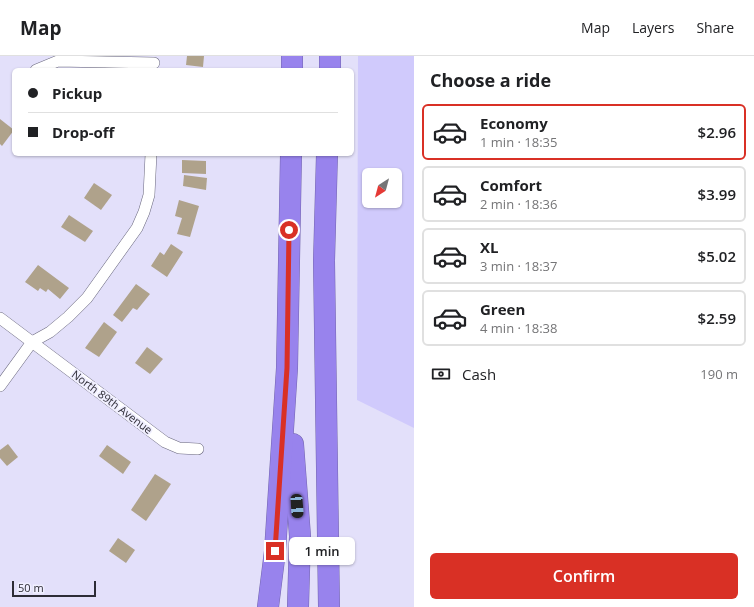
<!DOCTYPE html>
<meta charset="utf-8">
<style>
:root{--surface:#fff;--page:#f6f6f6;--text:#202124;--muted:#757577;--line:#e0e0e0;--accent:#d93025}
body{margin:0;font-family:"Open Sans",sans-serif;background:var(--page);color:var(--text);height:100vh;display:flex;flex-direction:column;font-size:15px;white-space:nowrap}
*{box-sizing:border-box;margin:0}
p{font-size:13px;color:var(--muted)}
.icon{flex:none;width:22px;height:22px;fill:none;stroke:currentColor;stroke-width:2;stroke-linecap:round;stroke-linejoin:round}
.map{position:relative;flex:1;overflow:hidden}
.side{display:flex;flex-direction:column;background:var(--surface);width:340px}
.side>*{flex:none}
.hud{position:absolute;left:12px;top:12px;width:342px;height:88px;border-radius:6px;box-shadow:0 1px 3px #0004;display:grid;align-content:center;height:88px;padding:0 16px;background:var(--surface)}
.needle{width:26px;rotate:216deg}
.tools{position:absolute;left:362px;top:112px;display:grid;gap:8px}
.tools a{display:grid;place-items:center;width:40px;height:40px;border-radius:6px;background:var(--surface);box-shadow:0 1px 3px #0004;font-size:20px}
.scale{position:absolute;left:12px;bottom:10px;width:84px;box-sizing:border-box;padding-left:4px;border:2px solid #2d2c36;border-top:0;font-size:11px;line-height:14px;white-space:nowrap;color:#2d2c36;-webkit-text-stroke:3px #f0efff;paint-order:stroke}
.end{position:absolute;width:18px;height:18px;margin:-9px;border:5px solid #d93025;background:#fff;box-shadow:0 0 0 2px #fff}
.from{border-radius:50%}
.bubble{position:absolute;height:28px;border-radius:6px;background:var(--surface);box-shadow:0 1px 3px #0004;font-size:13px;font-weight:600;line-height:28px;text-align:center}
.car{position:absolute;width:12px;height:24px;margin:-12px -6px;border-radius:5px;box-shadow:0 0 3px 1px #0007;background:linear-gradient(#222 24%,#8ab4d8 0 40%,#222 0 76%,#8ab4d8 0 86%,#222 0)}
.hud b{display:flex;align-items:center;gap:14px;height:38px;font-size:15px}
.hud b+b{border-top:1px solid var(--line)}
.hud i{width:10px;height:10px;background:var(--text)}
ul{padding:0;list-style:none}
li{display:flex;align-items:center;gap:12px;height:56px;margin:0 8px 6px;padding:0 8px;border:2px solid var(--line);border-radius:6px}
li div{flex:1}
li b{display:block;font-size:15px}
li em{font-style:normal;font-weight:600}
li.current{border-color:var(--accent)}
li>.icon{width:36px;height:36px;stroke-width:1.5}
h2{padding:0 16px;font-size:18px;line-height:48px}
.pay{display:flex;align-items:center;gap:10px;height:44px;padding:0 16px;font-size:15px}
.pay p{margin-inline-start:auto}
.primary-button{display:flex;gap:8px;margin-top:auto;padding:8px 16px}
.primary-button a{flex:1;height:46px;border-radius:6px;background:var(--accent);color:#fff;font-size:16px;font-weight:600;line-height:46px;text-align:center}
header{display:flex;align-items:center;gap:24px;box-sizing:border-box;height:56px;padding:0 20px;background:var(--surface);border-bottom:1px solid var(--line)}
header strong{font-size:19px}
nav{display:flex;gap:22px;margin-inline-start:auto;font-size:14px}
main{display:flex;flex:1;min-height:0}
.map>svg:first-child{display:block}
.green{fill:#d0cafc;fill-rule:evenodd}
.building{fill:#afa28b}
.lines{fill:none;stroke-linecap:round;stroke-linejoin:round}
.street-casing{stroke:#6a687e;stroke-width:12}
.highway-casing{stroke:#7365ad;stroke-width:22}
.street{stroke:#fff;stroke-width:11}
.highway{stroke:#9883ed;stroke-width:21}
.route{stroke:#d93025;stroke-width:5}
.labels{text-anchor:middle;stroke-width:3.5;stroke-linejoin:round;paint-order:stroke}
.street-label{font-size:11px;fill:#2d2c36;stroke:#f0efff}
</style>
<header>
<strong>Map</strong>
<nav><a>Map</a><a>Layers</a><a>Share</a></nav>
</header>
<main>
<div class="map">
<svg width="414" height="551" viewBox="0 0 414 551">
<rect width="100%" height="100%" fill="#e3e0fa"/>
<path class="green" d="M358,0H414V372L357,344ZM369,119H395V145H369Z"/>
<g class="building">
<polygon points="187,0 204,0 203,11 186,9"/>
<polygon points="0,63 14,74 2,90 0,88"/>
<polygon points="182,104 206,105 206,118 182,117"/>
<polygon points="184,119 207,122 206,134 183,130"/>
<polygon points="94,127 112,139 101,154 84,142"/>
<polygon points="179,144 199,150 190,181 177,178 182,162 175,160"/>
<polygon points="69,159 93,175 85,186 61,171"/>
<polygon points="171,188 183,196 167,221 151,210 160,196 164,199"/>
<polygon points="38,209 69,232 60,243 48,233 46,236 40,232 38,235 25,226"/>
<polygon points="136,228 150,238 137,254 133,252 122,266 113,259"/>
<polygon points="104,266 117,276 99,301 85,292"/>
<polygon points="147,291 163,303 150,318 135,307"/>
<polygon points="8,388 18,401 7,410 0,402 0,394"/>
<polygon points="107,389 131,406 123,418 99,400"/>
<polygon points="155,418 171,428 146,465 131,454"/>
<polygon points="118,482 135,494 126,507 109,495"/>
</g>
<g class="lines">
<g class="street-casing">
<g id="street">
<polyline points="36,14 58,5 154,7"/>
<polyline points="0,262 165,386 179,392 198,393"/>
<polyline points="0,330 32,286 50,276 68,261 87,242 137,172 144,156 149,139 151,98"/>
</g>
</g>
<g class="highway-casing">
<g id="highway">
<polyline points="292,14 292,0"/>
<polyline points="330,14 330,0"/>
<polyline points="327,98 324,205 329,551"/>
<polyline points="293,388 300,480 298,551"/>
<polyline points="268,551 275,495 287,312 291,98"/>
</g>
</g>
<use href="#street" class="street"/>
<use href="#highway" class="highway"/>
</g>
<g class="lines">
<polyline class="route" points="275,495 287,312 289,174"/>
</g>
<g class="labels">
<g class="street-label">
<text transform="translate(112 346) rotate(37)" y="4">North 89th Avenue</text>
</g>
</g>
</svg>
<div class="tools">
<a><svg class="needle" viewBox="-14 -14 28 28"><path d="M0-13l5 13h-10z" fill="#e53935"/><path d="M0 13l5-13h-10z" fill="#757577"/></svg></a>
</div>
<div class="scale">50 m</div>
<i class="end from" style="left:289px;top:174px"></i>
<i class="end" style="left:275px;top:495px"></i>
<div class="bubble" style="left:289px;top:481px;width:66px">1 min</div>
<i class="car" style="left:297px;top:450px;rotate:176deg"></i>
<div class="hud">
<b><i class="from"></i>Pickup</b>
<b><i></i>Drop-off</b>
</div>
</div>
<section class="side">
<h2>Choose a ride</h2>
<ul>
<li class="current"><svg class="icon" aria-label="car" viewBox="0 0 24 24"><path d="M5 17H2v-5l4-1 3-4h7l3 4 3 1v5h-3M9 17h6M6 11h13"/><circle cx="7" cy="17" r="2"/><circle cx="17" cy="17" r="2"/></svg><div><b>Economy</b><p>1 min · 18:35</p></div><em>$2.96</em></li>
<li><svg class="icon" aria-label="car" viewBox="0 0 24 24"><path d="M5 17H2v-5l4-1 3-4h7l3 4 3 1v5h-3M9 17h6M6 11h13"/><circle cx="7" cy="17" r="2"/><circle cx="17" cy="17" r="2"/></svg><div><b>Comfort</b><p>2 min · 18:36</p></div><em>$3.99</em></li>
<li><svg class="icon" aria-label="car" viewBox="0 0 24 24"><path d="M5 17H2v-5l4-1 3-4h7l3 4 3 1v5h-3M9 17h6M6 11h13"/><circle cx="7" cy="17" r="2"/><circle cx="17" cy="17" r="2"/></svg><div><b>XL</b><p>3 min · 18:37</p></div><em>$5.02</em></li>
<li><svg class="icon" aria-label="car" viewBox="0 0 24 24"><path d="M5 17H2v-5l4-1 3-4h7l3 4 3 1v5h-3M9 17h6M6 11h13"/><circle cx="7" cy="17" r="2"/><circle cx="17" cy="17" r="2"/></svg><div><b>Green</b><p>4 min · 18:38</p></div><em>$2.59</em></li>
</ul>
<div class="pay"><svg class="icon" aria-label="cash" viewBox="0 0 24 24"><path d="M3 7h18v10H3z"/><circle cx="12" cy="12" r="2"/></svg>Cash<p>190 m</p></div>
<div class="primary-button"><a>Confirm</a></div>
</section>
</main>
